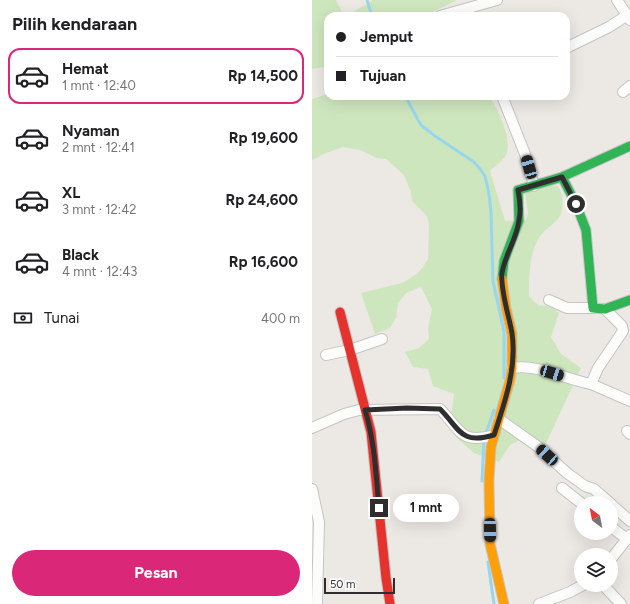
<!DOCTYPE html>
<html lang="id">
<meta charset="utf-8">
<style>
:root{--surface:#fff;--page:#f2f2f2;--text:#202124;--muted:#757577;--line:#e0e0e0;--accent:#db2777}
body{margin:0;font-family:Figtree,sans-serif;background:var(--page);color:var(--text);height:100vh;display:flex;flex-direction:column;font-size:15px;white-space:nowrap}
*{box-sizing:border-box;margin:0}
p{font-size:13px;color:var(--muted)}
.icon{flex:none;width:22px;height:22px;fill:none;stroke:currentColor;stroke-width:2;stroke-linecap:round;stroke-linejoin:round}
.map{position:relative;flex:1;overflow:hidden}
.side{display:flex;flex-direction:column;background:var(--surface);width:312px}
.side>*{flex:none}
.banner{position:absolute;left:12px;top:12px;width:246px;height:88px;border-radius:12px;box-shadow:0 4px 16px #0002;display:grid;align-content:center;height:88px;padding:0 12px;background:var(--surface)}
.needle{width:26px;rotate:328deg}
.tools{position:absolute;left:262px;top:496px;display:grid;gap:8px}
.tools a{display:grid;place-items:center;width:44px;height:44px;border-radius:50%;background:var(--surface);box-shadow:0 4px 16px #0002;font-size:20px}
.scale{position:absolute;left:12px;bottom:10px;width:71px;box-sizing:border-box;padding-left:4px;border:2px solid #2e2e2e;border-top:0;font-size:11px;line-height:14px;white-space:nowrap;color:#2e2e2e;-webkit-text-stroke:3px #fff;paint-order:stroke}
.end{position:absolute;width:18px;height:18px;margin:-9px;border:5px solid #2e2e2e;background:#fff;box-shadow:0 0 0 2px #fff}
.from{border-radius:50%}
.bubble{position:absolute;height:28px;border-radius:14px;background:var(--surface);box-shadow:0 4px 16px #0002;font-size:13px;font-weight:700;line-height:28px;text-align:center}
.car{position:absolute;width:12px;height:24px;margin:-12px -6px;border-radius:5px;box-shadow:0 0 3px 1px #0007;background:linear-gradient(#222 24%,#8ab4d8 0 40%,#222 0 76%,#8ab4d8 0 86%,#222 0)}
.banner b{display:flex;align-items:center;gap:14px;height:38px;font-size:15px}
.banner b+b{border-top:1px solid var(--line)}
.banner i{width:10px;height:10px;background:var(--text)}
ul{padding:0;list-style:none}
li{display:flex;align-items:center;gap:12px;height:56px;margin:0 8px 6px;padding:0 4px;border:2px solid transparent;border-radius:12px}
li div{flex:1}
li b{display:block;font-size:15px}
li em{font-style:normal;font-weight:700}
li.current{border-color:var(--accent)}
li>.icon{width:36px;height:36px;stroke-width:1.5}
h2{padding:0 12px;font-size:18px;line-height:48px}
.pay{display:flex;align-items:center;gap:10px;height:44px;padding:0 12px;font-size:15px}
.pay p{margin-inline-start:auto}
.primary-button{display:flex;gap:8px;margin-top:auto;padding:8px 12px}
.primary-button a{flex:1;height:46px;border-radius:24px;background:var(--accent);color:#fff;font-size:16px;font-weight:700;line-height:46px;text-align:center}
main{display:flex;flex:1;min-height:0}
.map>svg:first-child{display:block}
.green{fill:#cee6be}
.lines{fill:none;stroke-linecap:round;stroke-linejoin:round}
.stream{stroke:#99d6ec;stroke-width:3}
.street-casing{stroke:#c5c4c5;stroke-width:12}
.fast-casing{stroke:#c5c4c5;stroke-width:11}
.slow-casing{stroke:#c5c4c5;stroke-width:11}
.jam-casing{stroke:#c5c4c5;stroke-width:11}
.street{stroke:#fcfcfb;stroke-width:10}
.fast{stroke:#30b455;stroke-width:9}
.slow{stroke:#ff9f0a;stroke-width:9}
.jam{stroke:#e5322d;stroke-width:9}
.route{stroke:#2e2e2e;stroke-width:5}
</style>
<main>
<section class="side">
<h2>Pilih kendaraan</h2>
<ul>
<li class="current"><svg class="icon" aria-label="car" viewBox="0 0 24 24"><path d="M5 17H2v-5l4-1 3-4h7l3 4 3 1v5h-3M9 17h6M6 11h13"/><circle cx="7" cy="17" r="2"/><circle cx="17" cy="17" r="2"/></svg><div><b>Hemat</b><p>1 mnt · 12:40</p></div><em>Rp 14,500</em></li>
<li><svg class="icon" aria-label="car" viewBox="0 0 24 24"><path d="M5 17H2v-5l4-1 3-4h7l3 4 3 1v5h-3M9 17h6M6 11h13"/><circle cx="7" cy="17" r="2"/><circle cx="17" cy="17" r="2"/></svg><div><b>Nyaman</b><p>2 mnt · 12:41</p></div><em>Rp 19,600</em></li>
<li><svg class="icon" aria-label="car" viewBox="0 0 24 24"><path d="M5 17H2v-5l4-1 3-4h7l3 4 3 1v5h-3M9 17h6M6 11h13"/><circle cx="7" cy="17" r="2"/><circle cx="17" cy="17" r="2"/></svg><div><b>XL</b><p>3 mnt · 12:42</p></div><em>Rp 24,600</em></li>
<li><svg class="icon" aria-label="car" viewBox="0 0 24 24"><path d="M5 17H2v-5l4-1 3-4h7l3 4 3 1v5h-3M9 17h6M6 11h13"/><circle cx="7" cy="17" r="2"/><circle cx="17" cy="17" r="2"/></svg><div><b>Black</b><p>4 mnt · 12:43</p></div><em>Rp 16,600</em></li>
</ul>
<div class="pay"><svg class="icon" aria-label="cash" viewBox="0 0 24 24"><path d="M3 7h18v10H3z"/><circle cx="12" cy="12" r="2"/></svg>Tunai<p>400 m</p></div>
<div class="primary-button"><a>Pesan</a></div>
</section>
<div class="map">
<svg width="318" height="604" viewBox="0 0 318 604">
<rect width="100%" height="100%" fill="#ece8e4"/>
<g class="green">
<polygon points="0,0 24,0 32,16 16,16 16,72 11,67 0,69"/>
<polygon points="60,0 145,0 112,16 34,16 60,1"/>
<path d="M16,94V96H177C186,109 201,139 194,155C191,161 183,166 178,171L193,221L214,220L216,213L213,193L236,185L246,186C252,195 253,213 244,221C235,230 230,230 224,244C217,259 217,279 217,296L226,305L240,307L247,313L239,337L249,354L269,368L237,437L228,455L208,440L198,445L187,462L162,453L144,437L139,416L142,394L121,386L116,369L101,367L93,352L107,348L117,339L116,328L120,309L109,287L94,293L86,303L84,318L78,328L63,334L49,293L90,283L105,274L111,267L116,259L117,224L115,216L100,201L99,192L92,175L74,159L65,158L48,150L31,147L14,153L0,160V99Z"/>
</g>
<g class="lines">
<g class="stream">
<polyline points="55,0 60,16"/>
<polyline points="93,96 109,125 123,136 162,162 168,169 173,176 177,194 179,212 181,281 192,332 192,378"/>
<polyline points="170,481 172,439 182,410"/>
<polyline points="176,562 182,604"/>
</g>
<g class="street-casing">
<g id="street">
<polyline points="305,0 318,20"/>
<polyline points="128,16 185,0"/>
<polyline points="254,48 297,27 314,16"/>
<polyline points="311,92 318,86"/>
<polyline points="190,96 213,154 222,186"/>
<polyline points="237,300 255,308 281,308"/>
<polyline points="293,309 310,326 311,331 286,368 279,384 318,401"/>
<polyline points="14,355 38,350 70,339"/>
<path d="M200,368C227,364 252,379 279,384"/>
<polyline points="187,419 225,446 255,473 273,486 282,489 298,503"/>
<path d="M0,428L32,414L47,410L128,409C148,429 148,445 182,435"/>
<polyline points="315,431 318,434"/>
<polyline points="250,488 269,503"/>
<polyline points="0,489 7,522 5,604"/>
<polyline points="299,504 318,521"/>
<polyline points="299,527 315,539"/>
<polyline points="299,559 318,535"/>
<polyline points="291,585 309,604"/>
<polyline points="227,604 258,592 271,585"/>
</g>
</g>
<g class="fast-casing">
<g id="fast">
<polyline points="318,146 250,177 264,204 274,230 281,308 293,309 318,300"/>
<polyline points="190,279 192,261 207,221 206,190 250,177"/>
</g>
</g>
<g class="slow-casing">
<polyline id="slow" points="190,279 194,308 200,334 200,368 198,380 179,447 177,480 178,544 192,604"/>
</g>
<g class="jam-casing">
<polyline id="jam" points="28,312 59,432 74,578 78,604"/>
</g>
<use href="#street" class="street"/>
<use href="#fast" class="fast"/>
<use href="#slow" class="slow"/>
<use href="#jam" class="jam"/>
</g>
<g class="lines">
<path class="route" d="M67,508C64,476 63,442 53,410L95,408L128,409C148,429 148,445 182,435C193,402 205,368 200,333C197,316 188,289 190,273C193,254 205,239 207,220C209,211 208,200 206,190L250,177L264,204"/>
</g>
</svg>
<div class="tools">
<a><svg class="needle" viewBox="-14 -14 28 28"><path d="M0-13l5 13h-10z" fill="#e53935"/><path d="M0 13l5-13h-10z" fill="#757577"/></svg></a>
<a><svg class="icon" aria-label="layers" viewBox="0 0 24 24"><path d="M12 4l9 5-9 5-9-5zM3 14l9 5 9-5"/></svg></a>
</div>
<div class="scale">50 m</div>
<i class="end from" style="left:264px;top:204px"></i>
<i class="end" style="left:67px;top:508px"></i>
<div class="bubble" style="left:81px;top:494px;width:66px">1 mnt</div>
<i class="car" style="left:217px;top:167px;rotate:344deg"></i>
<i class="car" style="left:240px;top:373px;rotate:107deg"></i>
<i class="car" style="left:235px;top:455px;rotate:312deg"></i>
<i class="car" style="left:178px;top:530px;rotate:179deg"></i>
<div class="banner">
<b><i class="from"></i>Jemput</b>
<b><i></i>Tujuan</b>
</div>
</div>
</main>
